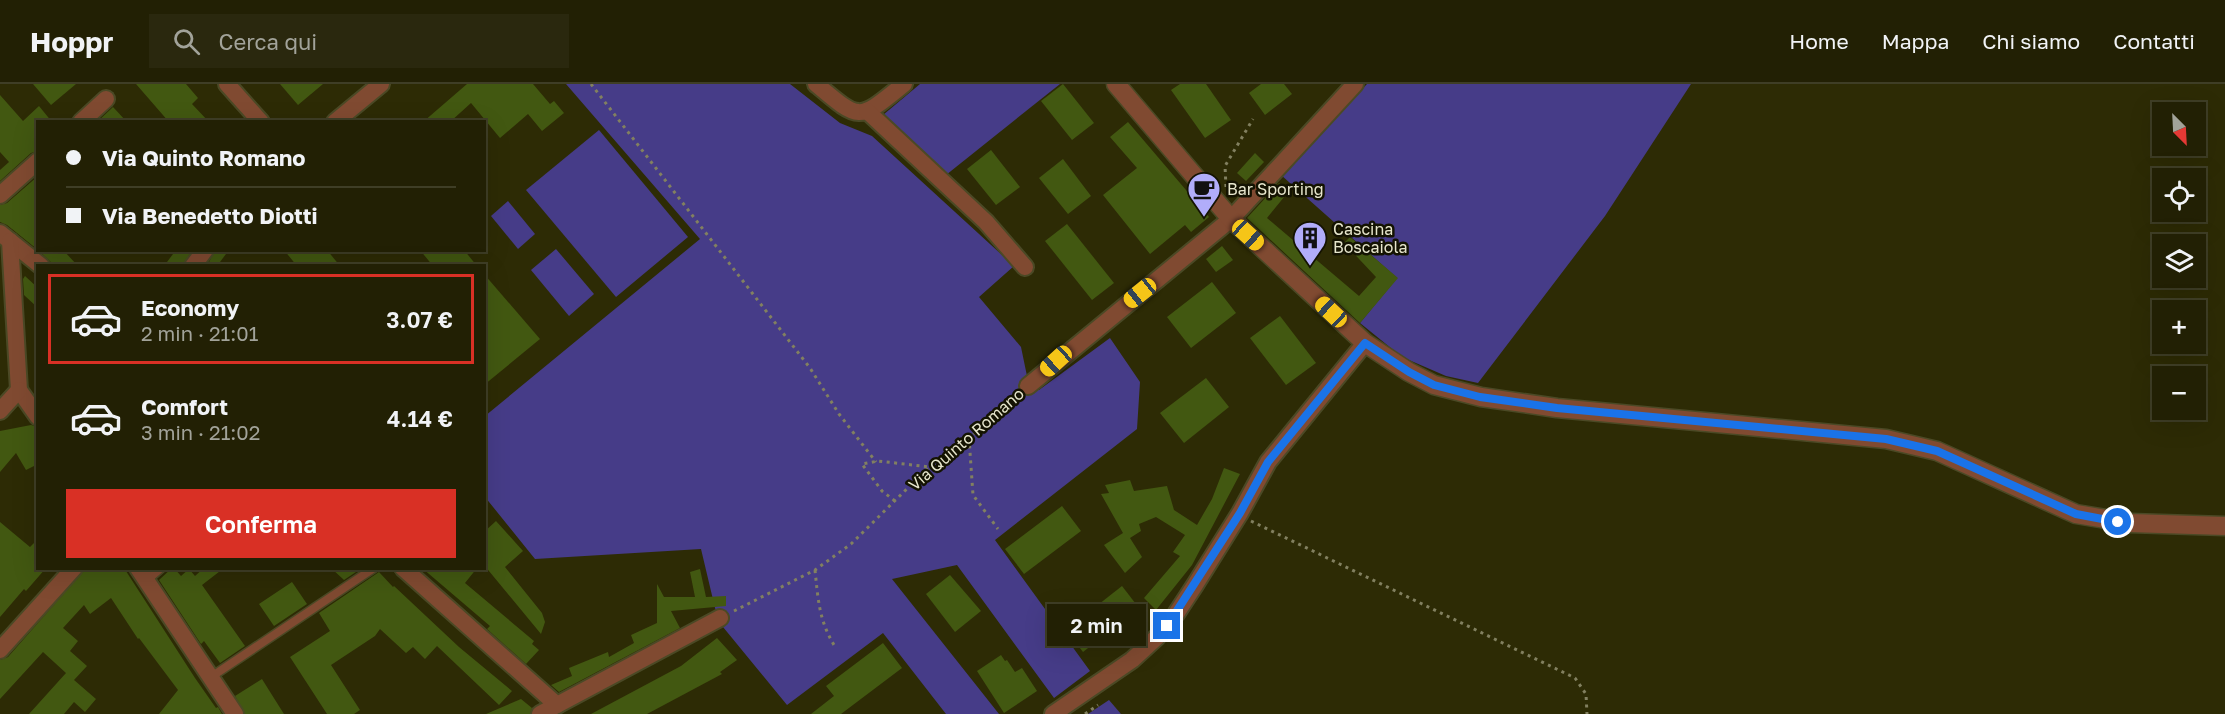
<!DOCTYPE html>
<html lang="it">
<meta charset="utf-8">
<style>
:root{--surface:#222004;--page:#2a280e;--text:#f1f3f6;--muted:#a2a39a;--line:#3f3e26;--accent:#d93025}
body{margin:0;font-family:"Golos Text",sans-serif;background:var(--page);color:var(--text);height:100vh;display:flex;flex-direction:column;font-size:22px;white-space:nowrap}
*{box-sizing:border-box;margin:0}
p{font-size:20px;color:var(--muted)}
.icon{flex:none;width:33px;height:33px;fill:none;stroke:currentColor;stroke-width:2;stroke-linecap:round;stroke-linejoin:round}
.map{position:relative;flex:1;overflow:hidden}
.panel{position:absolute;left:36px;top:180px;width:450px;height:306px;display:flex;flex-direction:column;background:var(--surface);border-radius:0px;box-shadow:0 6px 24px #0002,0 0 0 2px var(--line)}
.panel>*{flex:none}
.hud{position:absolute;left:36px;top:36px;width:450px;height:132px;border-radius:0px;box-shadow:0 6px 24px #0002,0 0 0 2px var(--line);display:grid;align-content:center;height:132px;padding:0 30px;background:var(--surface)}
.needle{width:39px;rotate:156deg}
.buttons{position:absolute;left:2152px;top:18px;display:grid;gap:12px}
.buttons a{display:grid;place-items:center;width:54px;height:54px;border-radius:0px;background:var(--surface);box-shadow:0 6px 24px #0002,0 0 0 2px var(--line);font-size:30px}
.end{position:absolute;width:27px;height:27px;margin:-14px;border:8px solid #1a73e8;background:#fff;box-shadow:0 0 0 3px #fff}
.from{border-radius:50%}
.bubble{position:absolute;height:42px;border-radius:0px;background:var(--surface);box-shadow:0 6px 24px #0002,0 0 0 2px var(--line);font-size:20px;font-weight:600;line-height:42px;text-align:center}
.car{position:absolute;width:18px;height:36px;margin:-18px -9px;border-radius:8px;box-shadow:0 0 4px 2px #0007;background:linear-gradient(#f5c518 24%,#345 0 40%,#f5c518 0 76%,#345 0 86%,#f5c518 0)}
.hud b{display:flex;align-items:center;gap:21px;height:57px;font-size:22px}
.hud b+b{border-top:2px solid var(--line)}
.hud i{width:15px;height:15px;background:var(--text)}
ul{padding:10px 0 0;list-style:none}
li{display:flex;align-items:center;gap:18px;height:90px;margin:0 12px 9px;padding:0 18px;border:3px solid transparent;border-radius:0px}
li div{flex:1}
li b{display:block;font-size:22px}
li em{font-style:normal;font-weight:600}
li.selected{border-color:var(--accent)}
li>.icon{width:54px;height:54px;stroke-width:1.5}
.button{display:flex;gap:12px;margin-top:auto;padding:12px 30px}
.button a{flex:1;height:69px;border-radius:0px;background:var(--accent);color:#fff;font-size:24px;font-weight:600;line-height:69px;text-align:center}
header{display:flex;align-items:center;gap:36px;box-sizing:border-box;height:84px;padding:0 30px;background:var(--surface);border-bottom:2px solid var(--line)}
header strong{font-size:28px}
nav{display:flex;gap:33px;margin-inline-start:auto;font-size:21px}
.search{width:420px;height:54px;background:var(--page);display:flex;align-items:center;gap:15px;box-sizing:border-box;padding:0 21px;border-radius:0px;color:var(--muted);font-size:22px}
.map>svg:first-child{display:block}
.green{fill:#463c88}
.building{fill:#425811}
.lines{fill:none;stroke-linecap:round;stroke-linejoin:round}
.service-casing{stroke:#4b4925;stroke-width:11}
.minor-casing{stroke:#4b4925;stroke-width:20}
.tertiary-casing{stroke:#4b4925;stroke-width:21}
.path{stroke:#828060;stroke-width:3;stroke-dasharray:3 4.5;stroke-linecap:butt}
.service{stroke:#804a31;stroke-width:8}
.minor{stroke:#804a31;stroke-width:16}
.tertiary{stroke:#804a31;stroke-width:18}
.route{stroke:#1a73e8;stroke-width:8}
.labels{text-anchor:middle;stroke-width:5;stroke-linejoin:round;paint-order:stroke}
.poi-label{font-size:16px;fill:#e7e6cd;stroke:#141302;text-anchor:start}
.street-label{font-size:16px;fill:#e7e6cd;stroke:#141302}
</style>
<header>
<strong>Hoppr</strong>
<div class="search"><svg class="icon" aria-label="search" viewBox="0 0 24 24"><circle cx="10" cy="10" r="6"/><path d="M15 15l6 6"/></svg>Cerca qui</div>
<nav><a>Home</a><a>Mappa</a><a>Chi siamo</a><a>Contatti</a></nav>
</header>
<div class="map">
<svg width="2225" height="630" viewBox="0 0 2225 630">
<rect width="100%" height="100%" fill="#2d2b05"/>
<g class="green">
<polygon points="566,0 790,0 840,39 872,52 1014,182 979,213 1021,263 1027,292 1039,306 1110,254 1140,298 1137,345 995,456 1090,587 1054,614 957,481 892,495 999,630 946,630 883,549 787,621 723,543 715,524 701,465 535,475 485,413 485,332 700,155"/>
<polygon points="920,0 1060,0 946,91 883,31"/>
<polygon points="1367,0 1691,0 1605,132 1478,299 1446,292 1402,273 1360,239 1397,194 1281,91"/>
<polygon points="599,46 688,153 616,213 526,106"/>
<polygon points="508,117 535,150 518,165 491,132"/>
<polygon points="556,165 594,210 569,232 531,186"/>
<polygon points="1109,616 1121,630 1088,630"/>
</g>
<g class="building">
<polygon points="33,0 76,0 51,21"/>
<polygon points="136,0 186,0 198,14 192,20 209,38 169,38"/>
<polygon points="280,0 323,0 298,21"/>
<polygon points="467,0 533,0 550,20 554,17 564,29 542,47 528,30 500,54 471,19 450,38 423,38"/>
<polygon points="1063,0 1094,39 1072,56 1041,17"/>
<polygon points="1180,0 1206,0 1231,36 1205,54 1171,6"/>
<polygon points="1261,0 1284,0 1292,10 1265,31 1249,9"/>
<polygon points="0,11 23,37 39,22 52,38 38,38 38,67 31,69 0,97 0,86 9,78 0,68"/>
<polygon points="113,23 127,38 97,38"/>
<polygon points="1128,38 1209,133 1191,148 1185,141 1150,170 1103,111 1137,84 1110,53"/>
<polygon points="991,66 1020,103 996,121 967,85"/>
<polygon points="1255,69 1264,78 1246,97 1237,89"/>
<polygon points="1063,75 1091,112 1068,130 1039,94"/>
<polygon points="38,92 38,166 7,141 0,138 0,121 7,119"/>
<polygon points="1279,99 1289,107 1267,134 1359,212 1376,193 1344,159 1350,153 1398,194 1360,239 1247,134"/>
<polygon points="1067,140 1114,199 1092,216 1045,157"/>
<polygon points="1222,162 1233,176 1216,188 1206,175"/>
<polygon points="38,166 63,166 78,182 55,182"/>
<polygon points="176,166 192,166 183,182 164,182"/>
<polygon points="215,166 229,166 217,182 207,182"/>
<polygon points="284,166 327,166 340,182 297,182"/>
<polygon points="420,166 464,166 477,182 433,182"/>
<polygon points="484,190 540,255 484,301"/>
<polygon points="25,192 38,204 38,224 24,211 23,195"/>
<polygon points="1212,198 1236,229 1191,264 1167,233"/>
<polygon points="1280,232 1316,279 1286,301 1250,254"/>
<polygon points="1206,294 1229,323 1184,359 1160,329"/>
<polygon points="31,341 38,343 38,380 26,386 16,369 0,388 0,347"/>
<polygon points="1224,384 1240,390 1192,481 1156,526 1144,514 1180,472 1173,468 1185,451 1156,433 1139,440 1141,447 1130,454 1142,473 1125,489 1104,461 1123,449 1101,410 1109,409 1105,401 1130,396 1134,407 1167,402 1174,426 1197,441 1212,415"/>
<polygon points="1062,422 1081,447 1024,490 1005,465"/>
<polygon points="496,437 523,467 505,483 542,529 545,538 541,550 484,481 484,448"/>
<polygon points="0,438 30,463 38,455 38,484 46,484 26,507 24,505 0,533"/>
<polygon points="86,484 124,484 195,594 216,624 218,623 222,630 159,630 178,606 139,554 138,555 111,514 90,530 84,521 63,544 78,557 70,567 87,582 74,596 96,615 85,628 74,618 64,630 29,630 66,589 43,568 0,615 0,576 8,573"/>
<polygon points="172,484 174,484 181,492 189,485 195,492 204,484 224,484 202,501 245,562 220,579 204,557 201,560 159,496"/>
<polygon points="331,484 362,484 344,496"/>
<polygon points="422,484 477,484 465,499 534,557 532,560 539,566 526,580 487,545 490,542"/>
<polygon points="700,485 706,513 726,512 726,522 671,527 680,544 559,608 551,601 572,592 569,584 608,568 609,573 634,559 631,551 657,539 657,500 664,513 695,513 690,488"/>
<polygon points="379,488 393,503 394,502 459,563 512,607 499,621 437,562 425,575 413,563 406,569 380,545 375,552 331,581 360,626 354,630 327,630 290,573 330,547 319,529"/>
<polygon points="950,491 981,527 955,548 926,510"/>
<polygon points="292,498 307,520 274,542 259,520"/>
<polygon points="1122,502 1139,524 1083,568 1066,546"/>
<polygon points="717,554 737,576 720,588 722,590 647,630 591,630 681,582"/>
<polygon points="883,559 902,584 841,630 811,630 834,612 826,602"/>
<polygon points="1001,571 1005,577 1007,576 1015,588 1022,584 1037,607 1004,629 977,587"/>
<polygon points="262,595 272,611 284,630 245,630 235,612"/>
<polygon points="521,615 532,624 530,630 486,630"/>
</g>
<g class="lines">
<g class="service-casing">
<g id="service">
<polyline points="146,497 161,484"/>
<polyline points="211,593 374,484"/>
</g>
</g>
<g class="minor-casing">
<g id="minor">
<polyline points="227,0 261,38"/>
<path d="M816,0C861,38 858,37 904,0"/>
<polyline points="867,27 986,138 1025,183"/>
<polyline points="81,38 106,15"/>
<polyline points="335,38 381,0"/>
<polyline points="0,111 38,77"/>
<polyline points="0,149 41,182"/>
<polyline points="10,157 19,306 38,333"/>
<polyline points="193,182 205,166"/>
<polyline points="1028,302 1231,135 1355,0"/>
<polyline points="0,327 19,306"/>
<polyline points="138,484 235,630"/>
<polyline points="403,484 557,621"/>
<polyline points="0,566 74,484"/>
<polyline points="540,630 720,534"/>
<polyline points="1053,630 1132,576 1157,553 1176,530 1195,501 1240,429 1268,378 1365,259"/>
</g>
</g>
<g class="tertiary-casing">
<polyline id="tertiary" points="1116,0 1231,135 1365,259 1409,288 1434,301 1481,313 1557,324 1886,355 1937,367 2076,430 2130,439 2225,442"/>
</g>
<g class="path">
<polyline points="591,0 810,284 839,330 876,378"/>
<polyline points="1226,103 1225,82 1253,35"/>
<polyline points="969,354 973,411 998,445"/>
<polyline points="895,417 882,407 862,380 878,377 930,383"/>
<polyline points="1251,437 1575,594 1586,610 1587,630"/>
<path d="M815,486C818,515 819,536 834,561"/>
<polyline points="734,527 815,486 851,460 925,387 969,354 1018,311"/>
<polyline points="1085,630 1098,621"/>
</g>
<use href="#service" class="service"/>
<use href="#minor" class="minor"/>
<use href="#tertiary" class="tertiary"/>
</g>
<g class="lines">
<polyline class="route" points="1167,542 1240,429 1268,378 1365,259 1409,288 1434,301 1480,313 1557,324 1886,355 1937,367 2076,430 2118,438"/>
</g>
<defs>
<g id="cafe-pin" transform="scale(1.725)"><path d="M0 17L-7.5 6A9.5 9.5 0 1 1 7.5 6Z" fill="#b1adfa" stroke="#141302"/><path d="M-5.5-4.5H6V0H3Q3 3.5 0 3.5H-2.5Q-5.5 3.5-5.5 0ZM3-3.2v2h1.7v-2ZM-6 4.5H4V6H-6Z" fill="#111"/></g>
<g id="building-pin" transform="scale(1.725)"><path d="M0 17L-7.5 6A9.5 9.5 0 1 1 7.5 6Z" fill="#b1adfa" stroke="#141302"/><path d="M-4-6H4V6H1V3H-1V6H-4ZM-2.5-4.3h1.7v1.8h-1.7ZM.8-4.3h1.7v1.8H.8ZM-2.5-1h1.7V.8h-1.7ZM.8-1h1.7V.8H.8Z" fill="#111"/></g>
</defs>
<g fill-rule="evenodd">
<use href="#cafe-pin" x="1204" y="105"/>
<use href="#building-pin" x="1310" y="154"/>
</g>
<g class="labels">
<g class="poi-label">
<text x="1227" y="111">Bar Sporting</text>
<text x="1333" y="151">Cascina<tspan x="1333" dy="18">Boscaiola</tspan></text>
</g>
<g class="street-label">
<text transform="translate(966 355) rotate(-41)" y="6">Via Quinto Romano</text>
</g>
</g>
</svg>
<div class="buttons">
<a><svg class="needle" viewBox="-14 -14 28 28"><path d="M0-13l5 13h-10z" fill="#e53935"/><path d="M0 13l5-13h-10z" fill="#a2a39a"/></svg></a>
<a><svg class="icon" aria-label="locate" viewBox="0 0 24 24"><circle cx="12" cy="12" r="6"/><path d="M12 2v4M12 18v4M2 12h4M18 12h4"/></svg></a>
<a><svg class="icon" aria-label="layers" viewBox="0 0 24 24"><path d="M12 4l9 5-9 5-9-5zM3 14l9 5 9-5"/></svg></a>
<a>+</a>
<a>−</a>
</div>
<i class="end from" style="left:2118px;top:438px"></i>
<i class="end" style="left:1167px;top:542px"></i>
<div class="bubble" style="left:1047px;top:520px;width:99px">2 min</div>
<i class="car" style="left:1248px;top:151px;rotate:132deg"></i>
<i class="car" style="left:1140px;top:209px;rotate:231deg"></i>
<i class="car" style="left:1331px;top:228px;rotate:313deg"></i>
<i class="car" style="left:1056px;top:277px;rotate:228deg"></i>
<div class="hud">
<b><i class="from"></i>Via Quinto Romano</b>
<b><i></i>Via Benedetto Diotti</b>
</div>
<section class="panel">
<ul>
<li class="selected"><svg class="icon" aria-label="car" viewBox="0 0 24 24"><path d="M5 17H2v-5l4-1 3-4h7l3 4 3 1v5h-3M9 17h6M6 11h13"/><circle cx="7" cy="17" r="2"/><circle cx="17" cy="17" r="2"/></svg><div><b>Economy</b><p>2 min · 21:01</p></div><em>3.07 €</em></li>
<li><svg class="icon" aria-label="car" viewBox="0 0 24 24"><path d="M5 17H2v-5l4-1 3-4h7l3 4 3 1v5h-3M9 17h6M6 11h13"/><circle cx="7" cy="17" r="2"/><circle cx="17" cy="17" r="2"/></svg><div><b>Comfort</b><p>3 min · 21:02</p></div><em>4.14 €</em></li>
</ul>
<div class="button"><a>Conferma</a></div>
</section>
</div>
